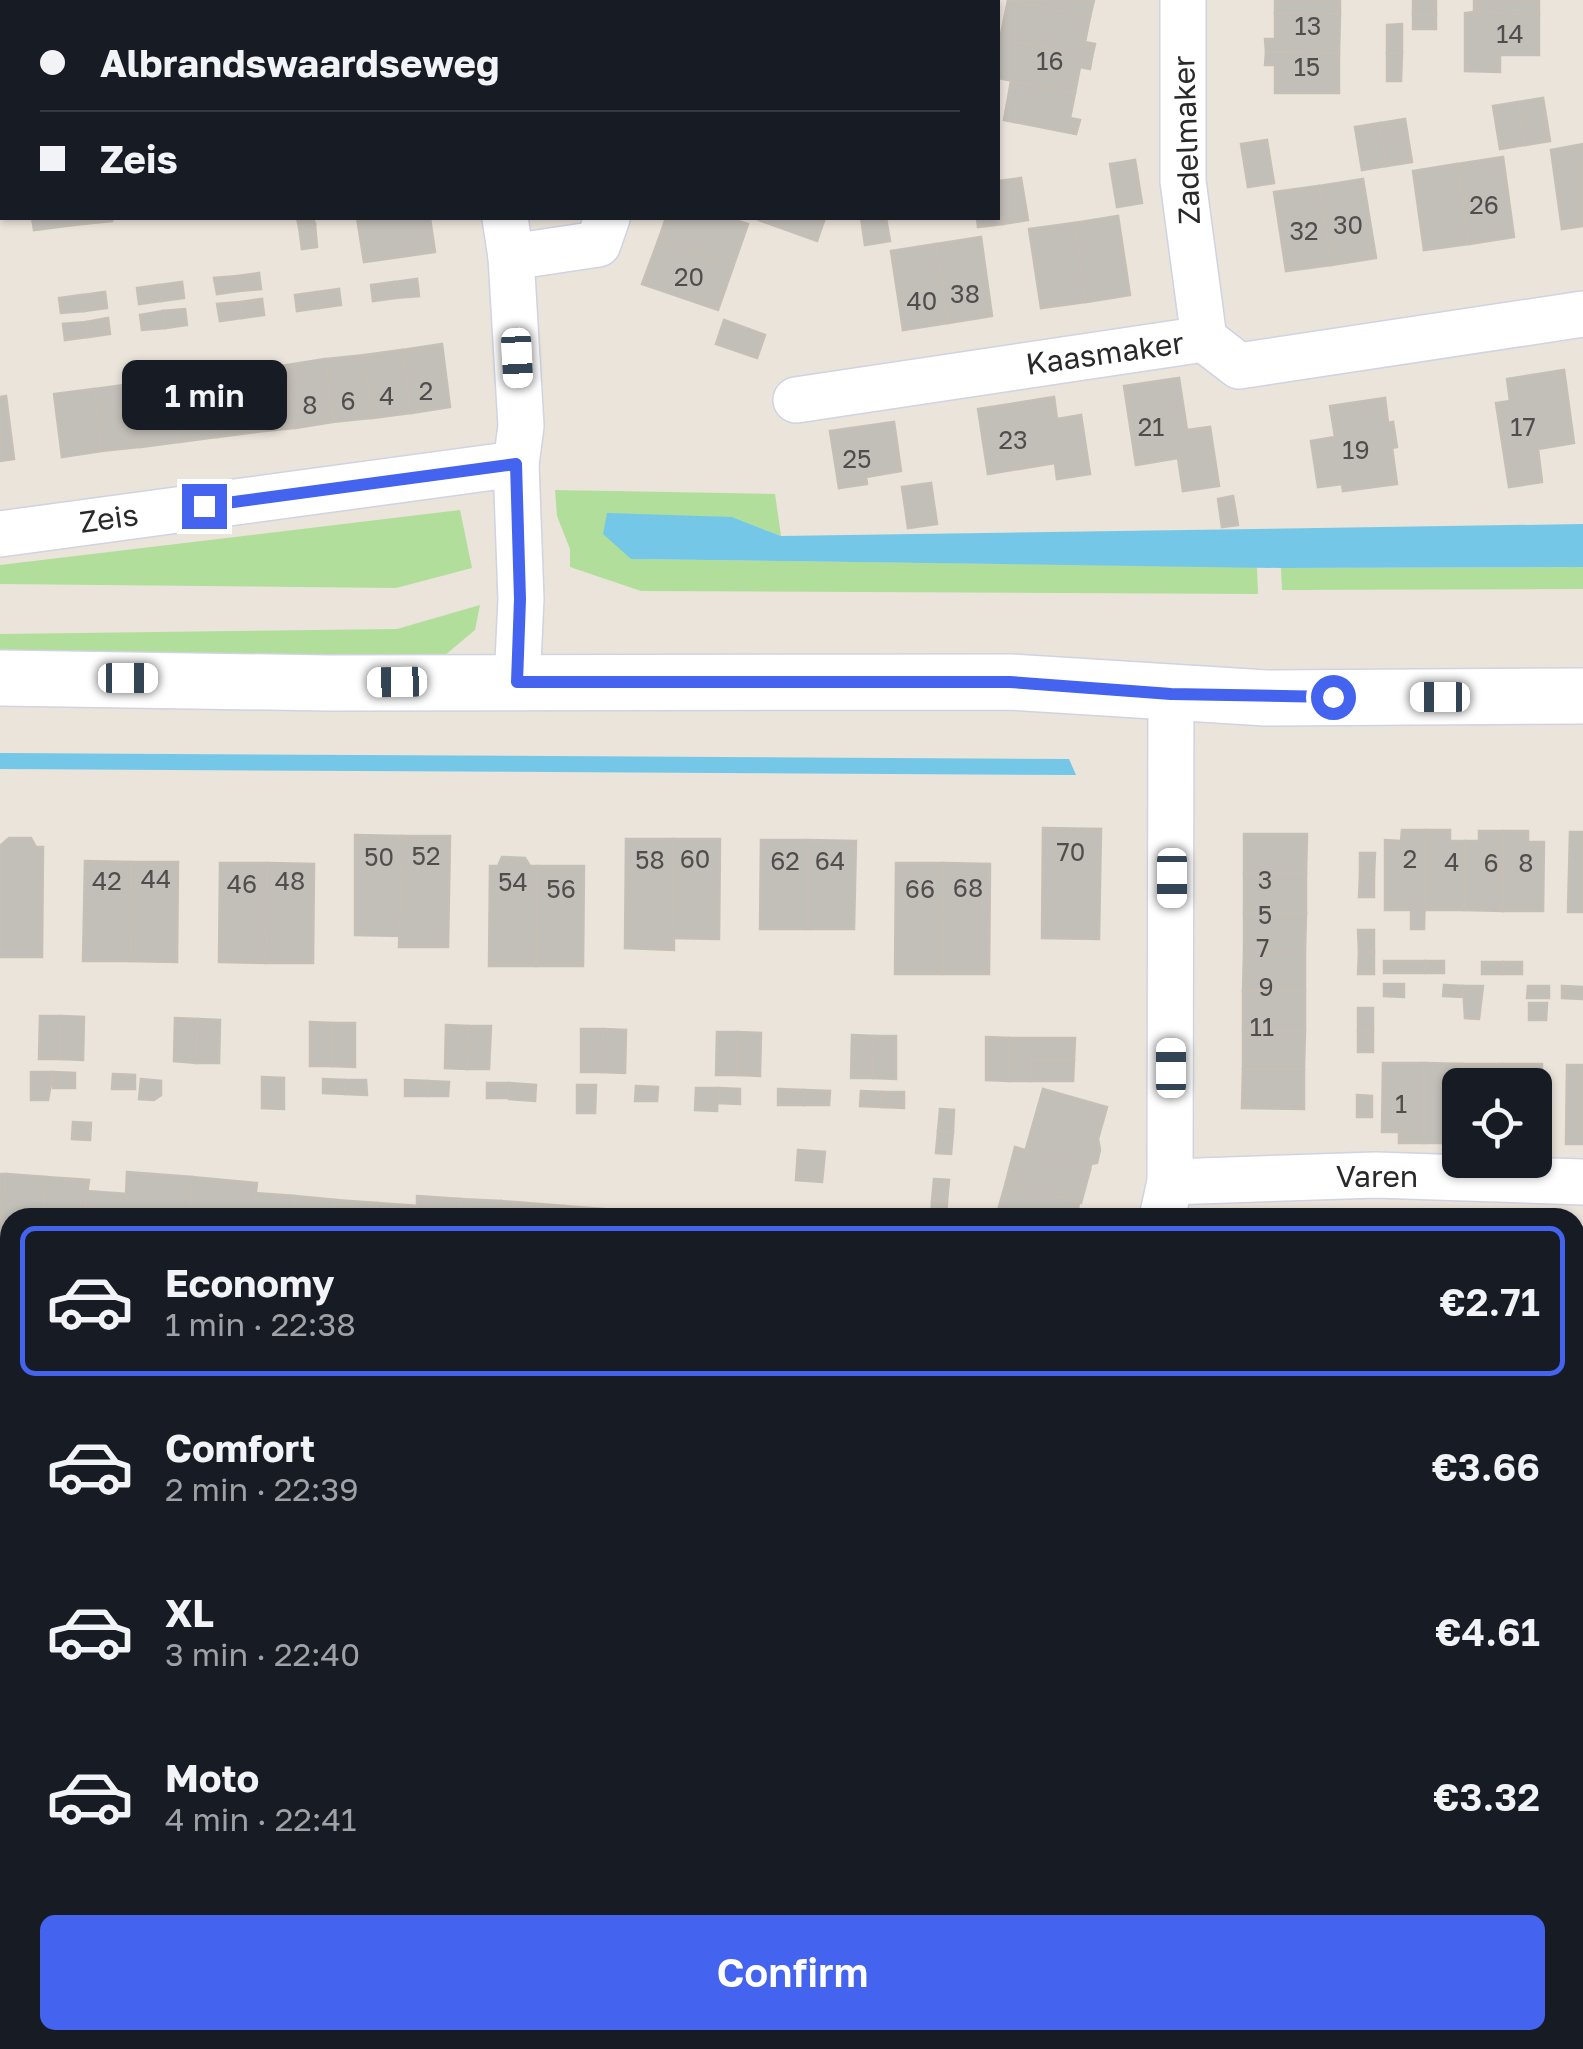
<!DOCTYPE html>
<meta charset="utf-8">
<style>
:root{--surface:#171b24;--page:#20242c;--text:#f1f3f6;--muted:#9ea1a6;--line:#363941;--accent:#4463ee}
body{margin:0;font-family:"Golos Text",sans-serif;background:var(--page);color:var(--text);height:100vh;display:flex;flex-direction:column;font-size:38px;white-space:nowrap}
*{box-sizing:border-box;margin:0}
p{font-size:32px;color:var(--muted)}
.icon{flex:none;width:55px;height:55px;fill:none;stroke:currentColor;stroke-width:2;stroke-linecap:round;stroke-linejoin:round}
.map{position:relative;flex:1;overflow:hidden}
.side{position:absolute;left:0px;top:1208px;width:1585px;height:842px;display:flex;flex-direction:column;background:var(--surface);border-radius:30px 30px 0 0;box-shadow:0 2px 8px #0004}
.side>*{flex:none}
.top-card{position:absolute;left:0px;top:0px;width:1000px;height:220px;box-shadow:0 2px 8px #0004;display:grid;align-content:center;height:220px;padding:0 40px;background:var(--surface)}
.controls{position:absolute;left:1442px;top:1068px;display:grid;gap:20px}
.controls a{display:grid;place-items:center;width:110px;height:110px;border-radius:15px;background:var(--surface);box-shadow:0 2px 8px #0004;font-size:50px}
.end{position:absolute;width:45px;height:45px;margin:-22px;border:12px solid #4463ee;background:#fff;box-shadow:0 0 0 5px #fff}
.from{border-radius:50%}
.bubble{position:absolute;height:70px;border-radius:15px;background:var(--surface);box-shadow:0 2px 8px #0004;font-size:32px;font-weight:600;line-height:70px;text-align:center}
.car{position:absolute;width:30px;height:60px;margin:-30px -15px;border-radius:12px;box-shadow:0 0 8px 2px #0007;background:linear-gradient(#fff 24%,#345 0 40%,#fff 0 76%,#345 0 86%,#fff 0)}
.top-card b{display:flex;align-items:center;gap:35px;height:95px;font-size:38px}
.top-card b+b{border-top:2px solid var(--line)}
.top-card i{width:25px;height:25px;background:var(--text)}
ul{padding:18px 0 0;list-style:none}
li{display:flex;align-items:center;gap:30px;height:150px;margin:0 20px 15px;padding:0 20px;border:5px solid transparent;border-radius:15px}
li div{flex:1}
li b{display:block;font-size:38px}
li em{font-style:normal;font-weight:600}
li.current{border-color:var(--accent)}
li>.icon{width:90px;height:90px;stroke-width:1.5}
.action{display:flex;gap:20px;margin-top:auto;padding:20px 40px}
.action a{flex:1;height:115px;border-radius:15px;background:var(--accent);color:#fff;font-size:40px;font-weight:600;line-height:115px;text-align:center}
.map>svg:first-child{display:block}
.green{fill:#b1de9a}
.water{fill:#74c7e6}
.building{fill:#c2beb8;stroke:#c5bfb5;stroke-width:2.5}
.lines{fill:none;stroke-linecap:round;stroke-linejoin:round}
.minor-casing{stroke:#d0d3e1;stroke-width:48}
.tertiary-casing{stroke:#d0d3e1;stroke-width:58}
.minor{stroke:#fff;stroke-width:45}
.tertiary{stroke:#fff;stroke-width:55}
.route{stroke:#4463ee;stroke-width:12}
.labels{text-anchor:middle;stroke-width:9;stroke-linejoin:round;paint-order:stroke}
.number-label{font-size:25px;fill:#4f4e4d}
.street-label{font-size:30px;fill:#292929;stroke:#fff}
</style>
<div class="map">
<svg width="1583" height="2049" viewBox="0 0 1583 2049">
<rect width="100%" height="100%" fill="#eae4db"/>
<g class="green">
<polygon points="555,490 775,494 781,536 732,517 631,559 1257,567 1258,594 641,591 570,567 570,549 557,516"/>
<polygon points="460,510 472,568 396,588 0,584 0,565"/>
<polygon points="1583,567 1583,589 1282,590 1281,568"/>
<polygon points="480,605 475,630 444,656 0,656 0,634 397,629"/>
</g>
<g class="water">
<polygon points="607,513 732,517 781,536 1583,524 1583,567 1281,568 631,559 603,534"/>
<polygon points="0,753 1069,759 1076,775 0,769"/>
</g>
<g class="building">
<polygon points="1008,0 1090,17 1085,42 1095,44 1092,57 1000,39"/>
<polygon points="1008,0 1094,0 1090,17"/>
<polygon points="1275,0 1340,0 1340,14 1275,13"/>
<rect x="1413" y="0" width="23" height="14"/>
<polygon points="1474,0 1539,0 1539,15 1474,14"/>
<polygon points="1474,12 1539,15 1539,55 1500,55 1500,72 1465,71 1465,13"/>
<polygon points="1275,13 1340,14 1339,53 1266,52 1265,39 1275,39"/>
<rect x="1413" y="14" width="23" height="15"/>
<polygon points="1402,24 1402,53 1387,53 1387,25"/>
<polygon points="998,38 1092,57 1090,69 1080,67 1075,93 998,78"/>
<polygon points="1266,52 1339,53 1339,93 1275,93 1275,65 1265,65"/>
<polygon points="1387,53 1402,53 1401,81 1387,81"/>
<polygon points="1011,81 1075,93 1070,118 1080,120 1076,134 1004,120"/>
<polygon points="1543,98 1550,141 1525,145 1518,102"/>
<polygon points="1518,102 1525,145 1500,149 1493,106"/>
<polygon points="1405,119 1412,162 1386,166 1380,123"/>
<polygon points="1380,123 1386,166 1362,170 1355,127"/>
<polygon points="1267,140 1274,183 1248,187 1241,144"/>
<polygon points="1583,144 1583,226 1562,229 1551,150"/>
<polygon points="1503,157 1514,237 1469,244 1457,164"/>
<polygon points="1135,160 1142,203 1117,207 1110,164"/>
<polygon points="1457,164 1469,244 1424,250 1413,171"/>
<polygon points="1021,178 1028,220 1003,224 998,181"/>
<polygon points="1363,179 1376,258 1331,265 1319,186"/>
<polygon points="1319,186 1331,265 1286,271 1274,192"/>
<polygon points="998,187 1003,224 978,227 977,218 998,218"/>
<polygon points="1118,216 1130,295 1086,302 1074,223"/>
<polygon points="32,218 73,218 74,225 34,230"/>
<polygon points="73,218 112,218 112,221 74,225"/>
<polygon points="297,218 313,218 315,224 299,227"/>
<polygon points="357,218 430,218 435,252 364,262"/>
<polygon points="666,218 729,218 748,224 733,267 658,241"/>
<polygon points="760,218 825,218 817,241 759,220"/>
<polygon points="861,218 886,218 890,241 865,245"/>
<polygon points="1074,223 1086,302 1041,308 1029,229"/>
<polygon points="315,224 317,247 302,249 299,227"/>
<polygon points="981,237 992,316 948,323 936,244"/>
<polygon points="658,241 733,267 718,310 642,284"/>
<polygon points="936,244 948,323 903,330 891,251"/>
<polygon points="259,273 261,289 239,291 237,276"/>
<polygon points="237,276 239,291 217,294 214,278"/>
<polygon points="417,279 419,296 396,298 394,282"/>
<polygon points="182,282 184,298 161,301 159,285"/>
<polygon points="394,282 396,298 373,301 371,285"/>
<polygon points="159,285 161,301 139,304 137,288"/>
<polygon points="339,289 341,305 319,308 317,292"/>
<polygon points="105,292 107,308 84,311 82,295"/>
<polygon points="317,292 319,308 297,311 295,295"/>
<polygon points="82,295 84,311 61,313 59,298"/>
<polygon points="262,299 264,315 242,318 240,302"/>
<polygon points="240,302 242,318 220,321 217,304"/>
<polygon points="185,309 187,325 165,328 163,311"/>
<polygon points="163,311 165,328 142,330 140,315"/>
<polygon points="108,318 110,334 88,337 86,322"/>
<polygon points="724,320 765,335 757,358 716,344"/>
<polygon points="86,322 88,337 65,340 63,324"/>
<polygon points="442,344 450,407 411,413 402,350"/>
<polygon points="402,350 411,413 372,418 364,355"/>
<polygon points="364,355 372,418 333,422 325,359"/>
<polygon points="325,359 333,422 295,428 287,365"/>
<polygon points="287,365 295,428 256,432 248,369"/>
<polygon points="248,369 256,432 217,437 210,374"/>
<polygon points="1564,370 1574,443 1538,449 1542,482 1509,487 1496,403 1510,401 1507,379"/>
<polygon points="210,374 217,437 179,442 171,379"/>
<polygon points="1179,378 1187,430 1210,427 1219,486 1183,491 1178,458 1136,465 1124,386"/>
<polygon points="171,379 179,442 140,447 132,384"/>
<polygon points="132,384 140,447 102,451 94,389"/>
<polygon points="94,389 102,451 62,457 54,394"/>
<polygon points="6,396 14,459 0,461 0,397"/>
<polygon points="1054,397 1057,419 1081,415 1090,474 1057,479 1055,463 988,474 978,409"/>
<polygon points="1385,398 1388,423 1393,422 1397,447 1392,448 1397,484 1343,491 1342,484 1318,487 1311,441 1335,437 1330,406"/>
<polygon points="894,422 901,471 866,477 867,484 839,488 830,431"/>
<polygon points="931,483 937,524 908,528 902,487"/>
<polygon points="1233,496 1238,525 1222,527 1218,499"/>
<polygon points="1043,828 1101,829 1099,939 1042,938"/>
<polygon points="1402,830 1426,830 1424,929 1411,929 1411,910 1385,910 1385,840 1401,841"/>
<polygon points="1426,830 1450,830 1450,841 1465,841 1464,910 1425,910"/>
<polygon points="1479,831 1503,831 1503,911 1464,910 1465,841 1479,841"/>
<polygon points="1503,831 1528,831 1528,842 1544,842 1543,911 1503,911"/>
<polygon points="1570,832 1583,832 1583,912 1568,912"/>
<polygon points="1244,834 1307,834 1306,874 1244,874"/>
<polygon points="355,835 403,836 402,936 355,935"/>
<polygon points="403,836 450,836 448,947 399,947"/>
<polygon points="9,838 31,838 36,847 43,847 42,957 0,957 0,846"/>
<polygon points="626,839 673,839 674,950 625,948"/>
<polygon points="673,839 720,839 719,939 672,938"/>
<polygon points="761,840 808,840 808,929 760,929"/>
<polygon points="808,840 856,841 854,929 808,929"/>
<polygon points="1360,853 1375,853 1374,875 1360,875"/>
<polygon points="502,857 525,858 530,866 538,866 536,966 489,966 490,866 498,866"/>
<polygon points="85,861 131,862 130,961 83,961"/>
<polygon points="131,862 178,862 177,962 130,961"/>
<polygon points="220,863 267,863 266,963 219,962"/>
<polygon points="267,863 314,864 313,963 266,963"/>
<polygon points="896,863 943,863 942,974 895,974"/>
<polygon points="943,863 990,864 989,974 942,974"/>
<polygon points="538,866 584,866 583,966 536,966"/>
<rect x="1244" y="874" width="62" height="39"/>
<polygon points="1360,875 1374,875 1374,897 1359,897"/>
<polygon points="1244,913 1306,913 1305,952 1244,952"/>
<polygon points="1358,930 1374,930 1374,952 1359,952"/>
<polygon points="1244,952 1305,952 1305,991 1243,991"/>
<polygon points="1359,952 1374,952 1374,974 1358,974"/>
<rect x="1384" y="961" width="41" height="12"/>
<rect x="1425" y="961" width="19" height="12"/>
<polygon points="1482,962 1503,962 1502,974 1482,974"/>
<polygon points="1503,962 1522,962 1522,974 1502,974"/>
<polygon points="1384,984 1404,984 1404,997 1384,996"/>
<polygon points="1444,985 1463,986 1463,997 1443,996"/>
<polygon points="1463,986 1483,986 1479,1019 1465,1018"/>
<polygon points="1528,986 1549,986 1549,998 1527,998"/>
<polygon points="1562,986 1583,987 1583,999 1562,998"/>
<rect x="1243" y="991" width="62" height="39"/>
<polygon points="1529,1003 1547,1003 1546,1020 1529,1020"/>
<rect x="1358" y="1008" width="15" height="22"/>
<polygon points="40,1016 61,1016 61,1059 39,1059"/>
<polygon points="61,1016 84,1017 83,1060 61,1059"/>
<polygon points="175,1018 198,1019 196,1063 174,1061"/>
<polygon points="198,1019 220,1020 219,1063 196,1063"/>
<polygon points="310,1022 333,1023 332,1066 310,1066"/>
<polygon points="333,1023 355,1023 355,1067 332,1066"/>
<polygon points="446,1025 468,1026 467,1069 445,1068"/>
<polygon points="468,1026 491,1026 489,1069 467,1069"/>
<polygon points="581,1029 603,1029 602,1072 581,1072"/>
<polygon points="603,1029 626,1030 625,1073 602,1072"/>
<polygon points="1243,1030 1305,1030 1304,1069 1243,1069"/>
<rect x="1358" y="1030" width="15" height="22"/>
<polygon points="717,1032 738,1032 738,1075 716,1075"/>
<polygon points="738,1032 761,1033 760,1076 738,1075"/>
<polygon points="852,1035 874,1036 873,1078 851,1078"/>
<polygon points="874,1036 896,1036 896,1079 873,1078"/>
<polygon points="986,1037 1009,1038 1009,1081 986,1080"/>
<polygon points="1009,1038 1075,1038 1074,1060 1030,1060 1030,1081 1009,1081"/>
<polygon points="1030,1060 1074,1060 1073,1081 1030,1081"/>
<polygon points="1383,1063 1424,1063 1424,1143 1399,1143 1399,1132 1382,1132"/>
<polygon points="1424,1063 1463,1064 1460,1132 1448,1132 1448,1143 1424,1143"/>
<polygon points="1463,1064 1502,1064 1502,1085 1462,1085"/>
<polygon points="1502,1064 1542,1064 1542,1134 1535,1134 1535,1085 1502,1085"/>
<polygon points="1567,1065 1583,1065 1583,1144 1566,1144"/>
<polygon points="1243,1069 1304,1069 1304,1109 1242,1108"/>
<polygon points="31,1072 53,1072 48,1100 31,1100"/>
<polygon points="53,1072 75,1073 75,1088 53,1088"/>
<polygon points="113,1074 135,1075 135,1089 112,1089"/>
<polygon points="262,1077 284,1078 284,1109 262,1108"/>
<polygon points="141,1079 161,1081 161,1095 154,1100 139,1099"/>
<polygon points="323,1079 345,1080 345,1094 323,1093"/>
<polygon points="345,1080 366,1080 367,1095 345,1094"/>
<polygon points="405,1080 427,1081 427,1096 405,1096"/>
<polygon points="427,1081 449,1082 448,1096 427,1096"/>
<rect x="487" y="1083" width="22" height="15"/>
<polygon points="509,1083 536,1085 535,1101 509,1099"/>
<polygon points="577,1085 596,1085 595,1113 577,1113"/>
<polygon points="636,1086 658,1087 657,1101 635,1101"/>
<polygon points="696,1088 718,1088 717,1111 695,1110"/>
<polygon points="718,1088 740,1089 740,1104 718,1103"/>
<polygon points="778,1089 804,1090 804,1105 778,1105"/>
<polygon points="1043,1089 1107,1107 1098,1139 1100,1150 1097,1163 1091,1164 1090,1170 1025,1152"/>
<polygon points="804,1090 830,1091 829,1105 804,1105"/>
<polygon points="861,1091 882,1092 882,1107 860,1106"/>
<polygon points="882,1092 904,1092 904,1108 882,1107"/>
<polygon points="1357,1095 1372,1096 1372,1117 1357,1117"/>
<polygon points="940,1109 954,1110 953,1132 938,1131"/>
<polygon points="73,1122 91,1123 90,1140 72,1139"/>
<polygon points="938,1131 953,1132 951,1154 936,1153"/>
<polygon points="1015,1147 1090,1170 1081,1203 1006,1182"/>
<polygon points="798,1150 825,1152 822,1182 796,1180"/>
<polygon points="127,1172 192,1177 189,1218 125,1218"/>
<polygon points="0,1174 6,1174 0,1245"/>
<polygon points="6,1174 46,1177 43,1218 10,1218 10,1257 0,1252"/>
<polygon points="46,1177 89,1180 84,1218 43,1218"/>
<polygon points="192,1177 257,1183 253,1218 189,1218"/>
<polygon points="934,1179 949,1180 947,1202 932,1201"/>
<polygon points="1006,1182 1079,1203 1077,1215 1075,1218 996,1217"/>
<polygon points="86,1191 127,1194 125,1218 84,1218"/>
<polygon points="255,1193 295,1196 294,1218 253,1218"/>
<polygon points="295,1196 336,1200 335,1218 294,1218"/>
<polygon points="417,1196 460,1199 458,1218 417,1218"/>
<polygon points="460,1199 501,1201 499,1218 458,1218"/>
<polygon points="336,1200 377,1203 376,1218 335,1218"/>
<polygon points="501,1201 564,1206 563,1218 499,1218"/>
<polygon points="932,1201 947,1202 946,1218 931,1218"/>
<polygon points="377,1203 418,1206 417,1218 376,1218"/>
<polygon points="564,1206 628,1211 628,1218 563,1218"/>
<rect x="1575" y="1249" width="8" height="80"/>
<rect x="1575" y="1371" width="8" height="22"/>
<polygon points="1575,1460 1583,1460 1583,1558 1578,1558 1575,1548"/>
<polygon points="0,1475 10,1476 10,1534 0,1533"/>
<polygon points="0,1602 10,1603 10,1649 0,1649"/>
<polygon points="0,1649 10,1649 10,1697 0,1696"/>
<polygon points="1575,1691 1583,1692 1583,1757 1575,1755"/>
<polygon points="0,1765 10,1766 10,1823 0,1822"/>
<polygon points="1575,1817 1583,1818 1583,1833 1575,1832"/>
<polygon points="1575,1921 1583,1923 1583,1987 1575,1986"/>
<polygon points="104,2040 140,2040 148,2041 146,2049 103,2049"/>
<polygon points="1074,2040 1112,2040 1111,2049 1041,2049 1042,2043 1073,2048"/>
<polygon points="1112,2040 1150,2040 1148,2049 1111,2049"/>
<polygon points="1150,2040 1186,2040 1185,2049 1148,2049"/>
<polygon points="1186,2040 1224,2040 1222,2049 1185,2049"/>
<polygon points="1224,2040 1261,2040 1260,2049 1222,2049"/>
<polygon points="1261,2040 1298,2040 1297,2049 1260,2049"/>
<polygon points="1298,2040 1318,2042 1335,2040 1334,2049 1297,2049"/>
<polygon points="1335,2040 1351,2040 1350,2047 1366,2049 1334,2049"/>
<polygon points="148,2041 186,2046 188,2049 146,2049"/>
</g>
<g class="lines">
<g class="minor-casing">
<g id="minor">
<polyline points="216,0 217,2"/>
<polyline points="1183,0 1183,181 1204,339"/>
<polyline points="476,2 476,0"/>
<polyline points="687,2 688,0"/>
<polyline points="0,119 2,118"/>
<polyline points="505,218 511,257 521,426 516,464 521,599 517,682"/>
<polyline points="511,257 598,244 607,218"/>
<polyline points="796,400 1204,339 1239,366 1583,314"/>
<polyline points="0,534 516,464"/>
<polyline points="1170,1182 1376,1175 1583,1182"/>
<polyline points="1162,1218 1170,1182 1171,693"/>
<polyline points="0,1362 10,1363"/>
<polyline points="1575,1636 1583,1637"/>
<polyline points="0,1933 10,1934"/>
<polyline points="1575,2035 1583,2036"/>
<polyline points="990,2049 991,2040"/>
</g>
</g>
<g class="tertiary-casing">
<polyline id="tertiary" points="0,678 329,683 1010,682 1266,698 1583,696"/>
</g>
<use href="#minor" class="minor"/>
<use href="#tertiary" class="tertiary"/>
</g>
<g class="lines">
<polyline class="route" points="204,506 516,464 520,599 517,682 1010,682 1171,694 1333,697"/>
</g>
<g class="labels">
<g class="number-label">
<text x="1308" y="35">13</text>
<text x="1510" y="43">14</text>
<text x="1050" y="70">16</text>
<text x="1307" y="76">15</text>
<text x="1484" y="214">26</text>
<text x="1348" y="234">30</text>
<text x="1304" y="240">32</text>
<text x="689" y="286">20</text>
<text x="965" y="303">38</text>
<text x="922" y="310">40</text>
<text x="426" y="400">2</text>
<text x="387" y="405">4</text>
<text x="348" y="410">6</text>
<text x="310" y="414">8</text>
<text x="1151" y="436">21</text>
<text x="1523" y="436">17</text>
<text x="1013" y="449">23</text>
<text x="1356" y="459">19</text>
<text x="857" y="468">25</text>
<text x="1071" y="861">70</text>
<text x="426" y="865">52</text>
<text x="379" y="866">50</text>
<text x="695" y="868">60</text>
<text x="1410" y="868">2</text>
<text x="650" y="869">58</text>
<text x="785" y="870">62</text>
<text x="830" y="870">64</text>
<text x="1452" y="871">4</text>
<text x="1491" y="872">6</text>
<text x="1526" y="872">8</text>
<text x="156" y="888">44</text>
<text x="1265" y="889">3</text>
<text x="107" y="890">42</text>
<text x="290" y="890">48</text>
<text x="513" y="891">54</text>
<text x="242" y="893">46</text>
<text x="968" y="897">68</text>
<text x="561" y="898">56</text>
<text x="920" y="898">66</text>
<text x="1265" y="924">5</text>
<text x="1263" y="957">7</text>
<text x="1266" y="996">9</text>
<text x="1262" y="1036">11</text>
<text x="1401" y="1113">1</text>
</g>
<g class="street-label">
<text transform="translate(1187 140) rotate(-92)" y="10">Zadelmaker</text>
<text transform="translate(1105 354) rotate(-8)" y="10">Kaasmaker</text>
<text transform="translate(109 519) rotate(-8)" y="10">Zeis</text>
<text x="1377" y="1187">Varen</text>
</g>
</g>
</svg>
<div class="controls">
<a><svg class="icon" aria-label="locate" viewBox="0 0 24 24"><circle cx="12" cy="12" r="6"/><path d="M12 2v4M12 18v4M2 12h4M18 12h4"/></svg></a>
</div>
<i class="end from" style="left:1333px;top:697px"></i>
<i class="end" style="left:204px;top:506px"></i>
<div class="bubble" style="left:122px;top:360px;width:165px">1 min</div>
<i class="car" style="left:517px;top:358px;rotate:177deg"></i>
<i class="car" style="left:128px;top:678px;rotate:90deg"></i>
<i class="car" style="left:397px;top:682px;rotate:269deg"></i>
<i class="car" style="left:1440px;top:697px;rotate:270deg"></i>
<i class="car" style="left:1172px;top:878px;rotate:180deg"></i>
<i class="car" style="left:1171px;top:1068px;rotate:0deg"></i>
<div class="top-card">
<b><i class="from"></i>Albrandswaardseweg</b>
<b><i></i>Zeis</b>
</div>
<section class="side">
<ul>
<li class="current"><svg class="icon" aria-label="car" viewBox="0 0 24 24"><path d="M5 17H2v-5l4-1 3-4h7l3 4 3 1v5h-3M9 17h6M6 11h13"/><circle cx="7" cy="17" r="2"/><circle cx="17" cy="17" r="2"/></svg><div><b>Economy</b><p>1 min · 22:38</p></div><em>€2.71</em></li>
<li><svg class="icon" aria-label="car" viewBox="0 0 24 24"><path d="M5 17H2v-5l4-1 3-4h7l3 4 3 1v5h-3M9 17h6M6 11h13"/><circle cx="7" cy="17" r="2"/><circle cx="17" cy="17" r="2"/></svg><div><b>Comfort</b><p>2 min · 22:39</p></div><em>€3.66</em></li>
<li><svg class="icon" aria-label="car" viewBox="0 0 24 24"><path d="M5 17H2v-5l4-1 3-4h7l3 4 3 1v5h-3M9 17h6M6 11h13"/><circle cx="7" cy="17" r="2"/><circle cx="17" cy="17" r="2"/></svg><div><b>XL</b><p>3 min · 22:40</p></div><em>€4.61</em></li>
<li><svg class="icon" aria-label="car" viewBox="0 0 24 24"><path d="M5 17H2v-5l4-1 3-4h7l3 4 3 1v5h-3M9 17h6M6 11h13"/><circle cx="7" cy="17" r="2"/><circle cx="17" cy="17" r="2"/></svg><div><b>Moto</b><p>4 min · 22:41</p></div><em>€3.32</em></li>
</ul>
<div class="action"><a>Confirm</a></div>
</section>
</div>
